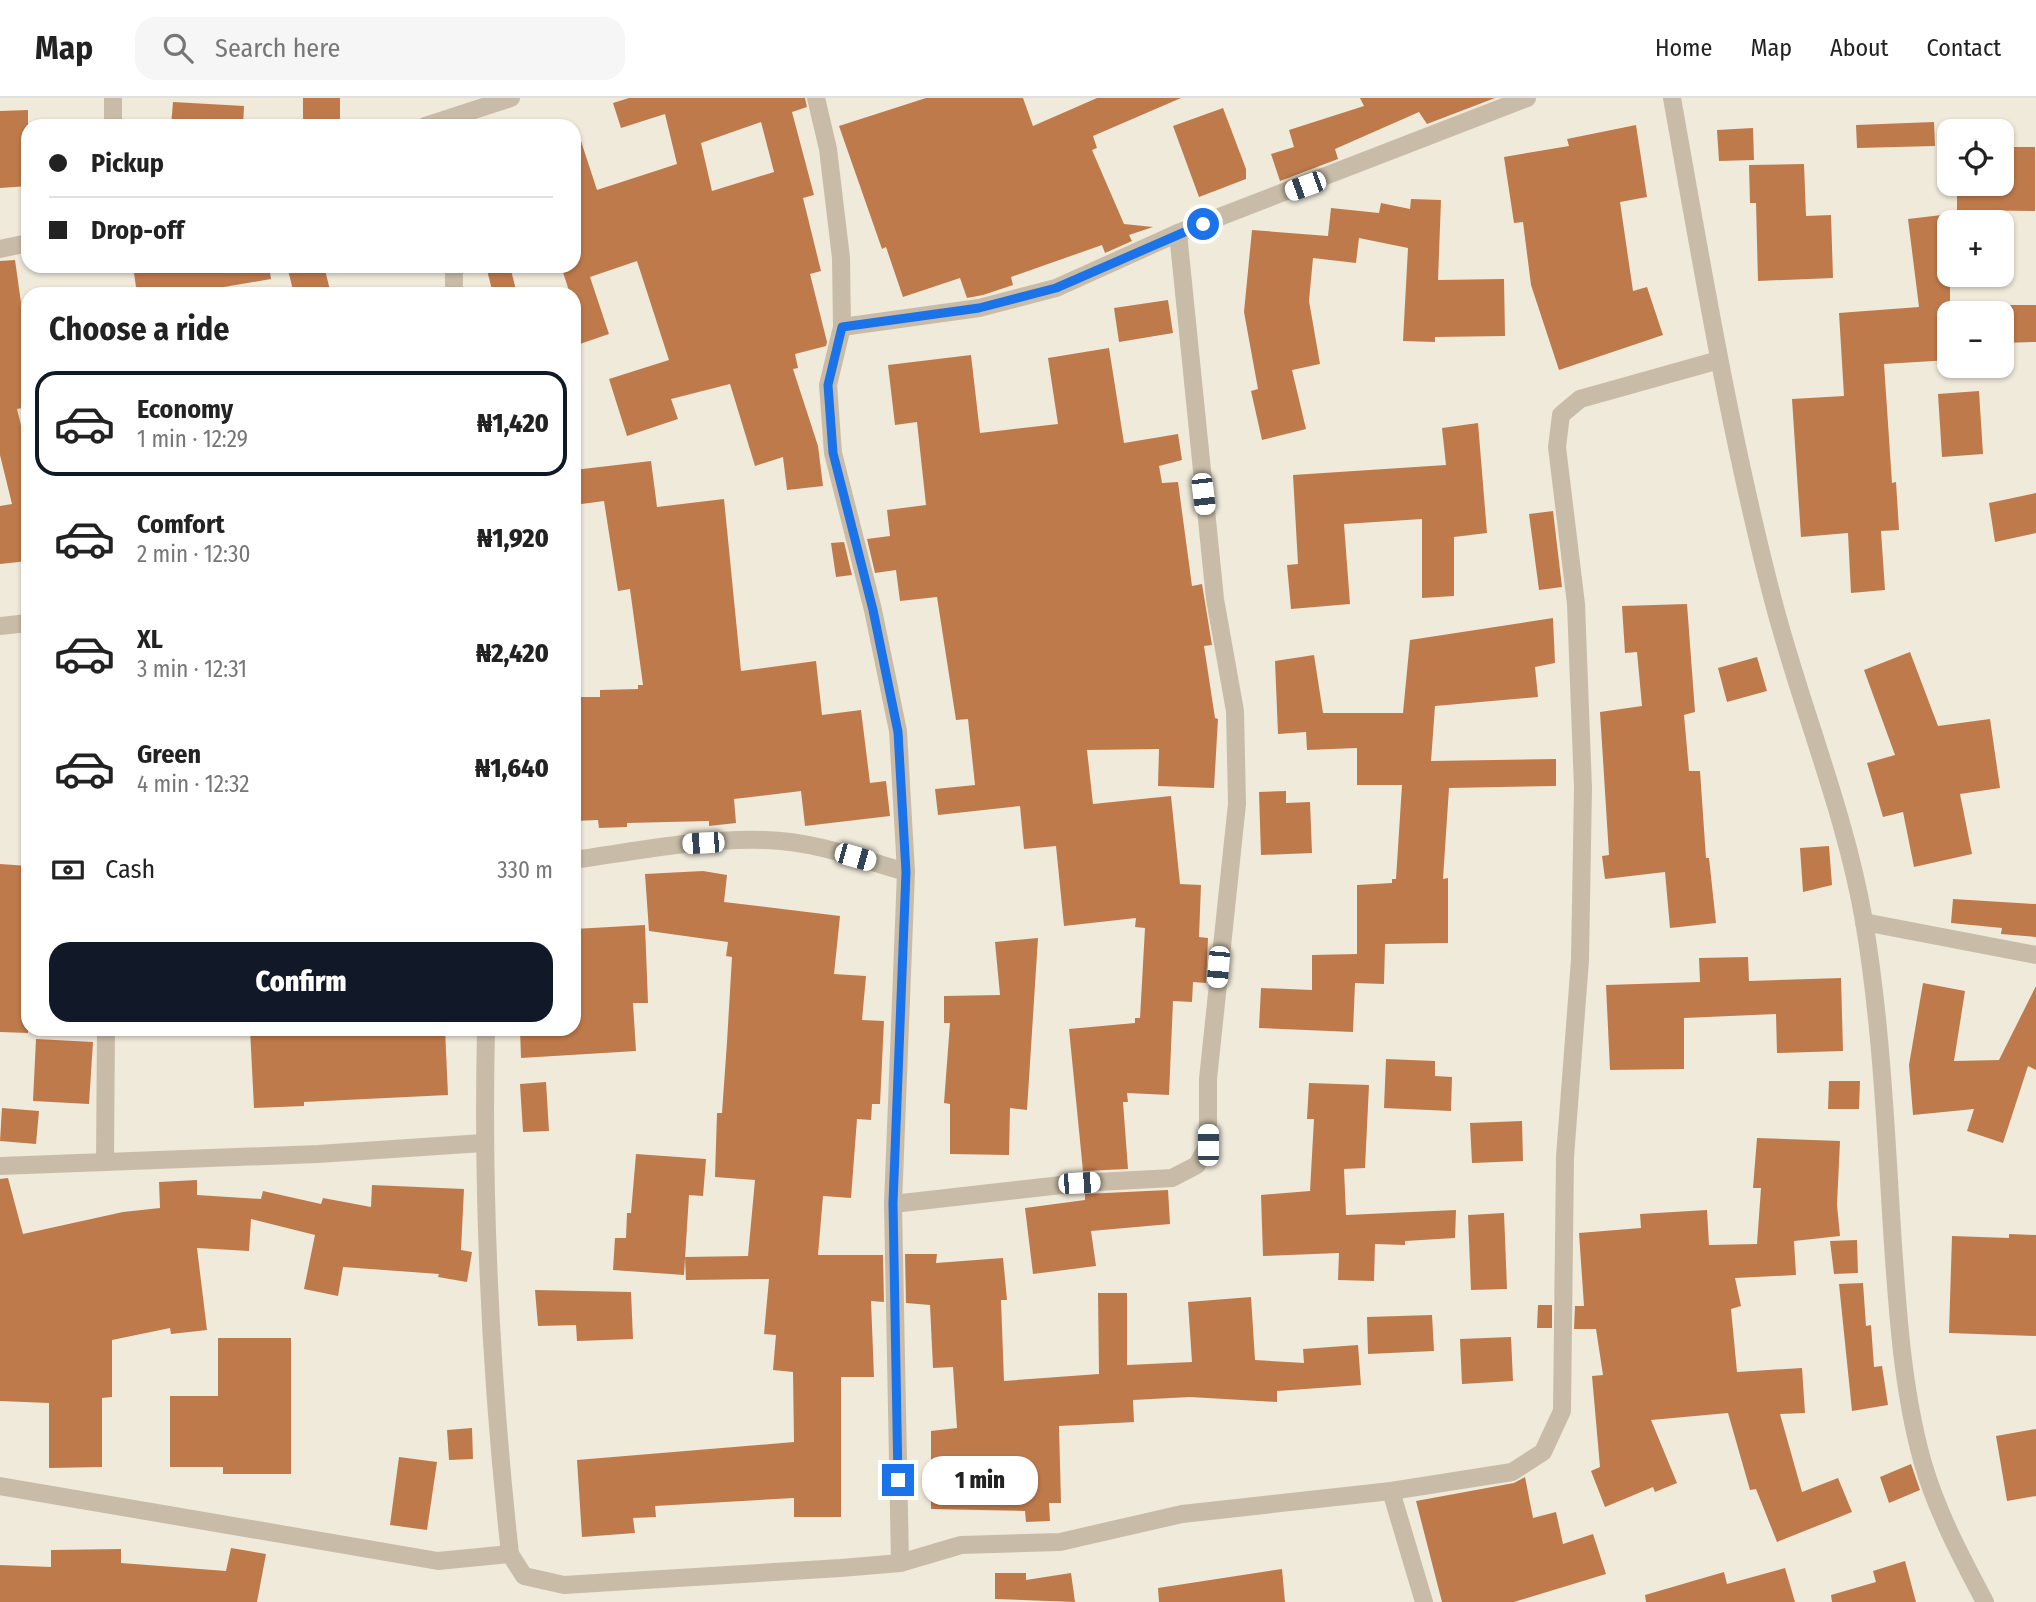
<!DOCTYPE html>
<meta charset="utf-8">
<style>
:root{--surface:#fff;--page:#f6f6f6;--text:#222;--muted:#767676;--line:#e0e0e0;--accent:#111827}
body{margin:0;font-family:"Fira Sans Condensed",sans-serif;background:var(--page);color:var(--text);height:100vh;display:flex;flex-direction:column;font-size:26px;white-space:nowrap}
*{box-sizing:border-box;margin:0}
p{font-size:23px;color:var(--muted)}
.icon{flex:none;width:38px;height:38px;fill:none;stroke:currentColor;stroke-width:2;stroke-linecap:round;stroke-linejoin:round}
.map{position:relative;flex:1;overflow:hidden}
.panel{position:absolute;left:21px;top:189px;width:560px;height:749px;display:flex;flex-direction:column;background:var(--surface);border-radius:21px;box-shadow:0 2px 5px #0004}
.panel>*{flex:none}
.guide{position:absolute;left:21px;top:21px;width:560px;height:154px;border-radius:21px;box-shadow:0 2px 5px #0004;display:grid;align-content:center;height:154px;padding:0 28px;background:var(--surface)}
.fabs{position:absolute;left:1937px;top:21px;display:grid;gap:14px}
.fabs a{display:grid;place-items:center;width:77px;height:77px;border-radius:14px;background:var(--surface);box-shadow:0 2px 5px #0004;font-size:35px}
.end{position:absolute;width:32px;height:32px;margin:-16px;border:9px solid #1a73e8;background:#fff;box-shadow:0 0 0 4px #fff}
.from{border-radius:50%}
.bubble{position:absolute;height:49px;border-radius:21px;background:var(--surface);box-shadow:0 2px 5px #0004;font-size:23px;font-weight:800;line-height:49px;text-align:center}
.car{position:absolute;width:21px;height:42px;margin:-21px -10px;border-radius:9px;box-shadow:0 0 5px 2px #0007;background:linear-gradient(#fff 24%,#345 0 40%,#fff 0 76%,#345 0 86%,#fff 0)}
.guide b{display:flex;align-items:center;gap:24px;height:66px;font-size:26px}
.guide b+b{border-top:2px solid var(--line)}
.guide i{width:18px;height:18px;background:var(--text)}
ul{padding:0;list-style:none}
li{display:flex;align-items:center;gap:21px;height:105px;margin:0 14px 10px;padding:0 14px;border:4px solid transparent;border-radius:21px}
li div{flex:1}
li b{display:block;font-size:26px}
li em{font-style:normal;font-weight:800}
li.current{border-color:var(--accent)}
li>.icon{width:63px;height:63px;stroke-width:1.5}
h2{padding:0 28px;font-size:32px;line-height:84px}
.pay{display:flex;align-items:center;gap:18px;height:77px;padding:0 28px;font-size:26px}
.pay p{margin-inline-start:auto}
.action{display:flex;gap:14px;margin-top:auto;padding:14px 28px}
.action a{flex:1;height:80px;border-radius:21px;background:var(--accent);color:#fff;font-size:28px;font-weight:800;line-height:80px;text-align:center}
header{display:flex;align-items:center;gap:42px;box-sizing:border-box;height:98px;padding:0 35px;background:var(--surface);border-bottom:2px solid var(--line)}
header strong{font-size:33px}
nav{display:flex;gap:38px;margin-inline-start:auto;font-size:24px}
.search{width:490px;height:63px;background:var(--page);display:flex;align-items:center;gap:18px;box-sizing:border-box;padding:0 24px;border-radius:21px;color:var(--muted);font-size:26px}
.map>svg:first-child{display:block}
.building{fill:#bf7a4b;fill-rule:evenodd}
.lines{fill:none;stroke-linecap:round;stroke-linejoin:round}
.street{stroke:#c8bca8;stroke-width:18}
.route{stroke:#1a73e8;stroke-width:9}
</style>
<header>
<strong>Map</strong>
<div class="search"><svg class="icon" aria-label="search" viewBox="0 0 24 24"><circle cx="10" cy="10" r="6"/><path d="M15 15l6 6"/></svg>Search here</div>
<nav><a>Home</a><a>Map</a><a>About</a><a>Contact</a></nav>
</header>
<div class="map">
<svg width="2036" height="1504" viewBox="0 0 2036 1504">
<rect width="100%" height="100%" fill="#f0eadb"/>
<g class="building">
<rect x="303" y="0" width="37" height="28"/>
<path d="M629,0H805L807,9L792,14L814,97L803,100L821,173L810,176L827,244L826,248L795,256L798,270L793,271L818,348L823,388L787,392L783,359L755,368L730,286L671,301L678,321L627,338L609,281L669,262L637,163L590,179L609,236L574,248V196H570L561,168H574V38L579,37L597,92L677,66L665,16L621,30L613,5ZM761,24L774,74L712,93L701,45Z"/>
<polygon points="926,0 1023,0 1033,28 1097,0 1181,0 1093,38 1097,50 1092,52 1124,126 1153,129 1129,137 1132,143 1105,155 1102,147 1011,179 1013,187 983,197 967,200 960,180 903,199 886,149 882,151 839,28"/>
<polygon points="1360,0 1495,0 1427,26 1419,14 1335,51 1338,61 1280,83 1271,56 1294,49 1289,32 1364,8"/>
<polygon points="173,4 244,8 243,28 171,28"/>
<polygon points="1223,10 1246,71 1246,81 1199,99 1173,28"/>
<polygon points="28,12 28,88 0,90 0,13"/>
<polygon points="1934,24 1935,48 1857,50 1856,27"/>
<polygon points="1636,27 1647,99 1620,104 1633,193 1647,189 1663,237 1559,272 1531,187 1523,124 1514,125 1504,59 1569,48 1567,41"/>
<polygon points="1753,30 1754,62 1719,63 1717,32"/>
<polygon points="2002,49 2035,49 2035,113 1957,112 1957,86 2002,86"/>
<polygon points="1804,66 1806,118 1831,117 1833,180 1758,183 1756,105 1750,105 1749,67"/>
<polygon points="1411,101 1441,102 1438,182 1504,181 1505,238 1435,239 1435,244 1403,243 1408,150 1359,140 1356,165 1313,160 1309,203 1320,266 1292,272 1306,331 1262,342 1251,293 1258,291 1244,214 1252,132 1328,138 1331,110 1379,115 1381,105 1410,111"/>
<polygon points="1950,116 1950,262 1884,266 1892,385 1896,384 1899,432 1881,433 1885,492 1851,495 1848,435 1801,439 1792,301 1844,298 1839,215 1919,209 1908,121"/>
<polygon points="15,162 28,254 28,309 17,311 28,356 28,463 0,466 0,408 12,406 0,357 0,163"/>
<polygon points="133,168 269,168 271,181 224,189 225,196 137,196"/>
<polygon points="287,168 324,168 331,196 294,196"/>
<polygon points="486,168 510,168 517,196 493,196"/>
<polygon points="1168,202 1173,235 1119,244 1114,210"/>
<polygon points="2002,207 2036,207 2036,244 2002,245"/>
<polygon points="1109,250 1124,345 1178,336 1182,362 1159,368 1162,385 1178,384 1192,488 1202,486 1212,547 1204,548 1215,620 1218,621 1214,690 1158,688 1159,651 1087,652 1093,706 1171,698 1180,786 1201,787 1199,839 1208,840 1206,885 1193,884 1192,904 1173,903 1169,997 1127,995 1128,1004 1123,1004 1128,1071 1083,1073 1069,931 1135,925 1135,920 1140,920 1145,830 1135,829 1136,820 1064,828 1056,748 1024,751 1020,708 938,717 935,691 975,687 968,621 956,622 937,499 900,503 896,472 875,475 867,441 890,438 887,412 926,407 917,324 895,327 888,267 971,257 980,335 1058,326 1048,260"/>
<polygon points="1979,293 1983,356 1942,359 1938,296"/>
<polygon points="1478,325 1487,435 1454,439 1454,498 1422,500 1422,421 1344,426 1350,506 1291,511 1287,467 1298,466 1293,377 1446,367 1442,330"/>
<polygon points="651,363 657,409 724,401 741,573 816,563 822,617 861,612 870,685 886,683 890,718 805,728 801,693 734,701 736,725 709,728 709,723 627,725 627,729 599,730 598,722 574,723 574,599 600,599 600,592 638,591 638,587 643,587 630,491 618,493 604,403 574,407 574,372"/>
<polygon points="2036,395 2036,435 1995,444 1989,405"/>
<polygon points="1553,413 1562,489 1539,492 1529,416"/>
<polygon points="844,444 852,477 836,479 831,445"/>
<polygon points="1687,506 1695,614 1684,617 1689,673 1700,673 1706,760 1709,760 1716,825 1670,830 1665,774 1605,781 1602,758 1609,757 1600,614 1642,608 1637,554 1625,555 1622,508"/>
<polygon points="1553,520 1555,565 1535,569 1538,599 1435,608 1431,663 1556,661 1556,688 1449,690 1443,781 1448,780 1448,845 1385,846 1384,886 1355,885 1353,934 1259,930 1261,890 1312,892 1312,857 1357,856 1357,787 1392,785 1392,781 1396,781 1402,687 1357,687 1357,650 1307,652 1306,634 1278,636 1275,563 1314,557 1323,615 1403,615 1410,542"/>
<polygon points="1910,554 1938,628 1990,621 2000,690 1960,696 1972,756 1914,769 1903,714 1883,719 1867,665 1895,657 1864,572"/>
<polygon points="1757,559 1767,593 1727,604 1718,570"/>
<polygon points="1286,693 1286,705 1310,704 1312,755 1261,757 1259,694"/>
<polygon points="1829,748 1832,787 1803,794 1800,750"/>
<polygon points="0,766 28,768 28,935 0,934"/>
<polygon points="703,773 727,777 724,804 840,818 834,876 866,878 862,922 884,923 880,1006 872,1006 871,1022 857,1021 851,1100 823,1098 818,1157 883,1157 884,1204 871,1203 874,1279 841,1279 841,1419 794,1419 794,1400 655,1408 656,1419 633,1420 635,1435 582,1439 577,1362 794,1344 793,1274 773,1272 776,1237 764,1236 769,1181 686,1182 685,1159 748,1158 755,1082 715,1079 717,1015 722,1015 727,944 732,859 726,858 728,844 649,833 645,776"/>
<polygon points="1953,801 2036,806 2036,839 2001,836 2002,830 1951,825"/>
<polygon points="645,827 648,905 633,905 636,953 521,960 520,931 574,931 574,831"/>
<polygon points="1038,840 1027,1012 1010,1010 1009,1057 950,1056 950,1006 944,1005 950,925 944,925 944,898 1000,897 995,844"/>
<polygon points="1748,859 1749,883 1841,880 1843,953 1777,955 1776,916 1684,920 1684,971 1610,972 1606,887 1700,884 1699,860"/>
<polygon points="1923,885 1965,893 1954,963 1999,962 2036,888 2036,972 2028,968 2003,1045 1967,1033 1974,1011 1913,1017 1909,967"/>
<polygon points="250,931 445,931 448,997 304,1004 304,1008 254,1010"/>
<polygon points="36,941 93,944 89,1006 33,1003"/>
<polygon points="1386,961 1435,963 1435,978 1452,979 1451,1013 1384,1010"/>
<polygon points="1829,983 1860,983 1859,1011 1828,1011"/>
<polygon points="546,984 549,1033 523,1034 520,986"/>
<polygon points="1309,985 1369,987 1365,1070 1344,1071 1346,1117 1456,1112 1455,1140 1405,1143 1405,1147 1375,1146 1374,1183 1338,1182 1339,1155 1263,1158 1261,1097 1310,1093 1314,1021 1307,1021"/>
<polygon points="2,1010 39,1013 36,1046 0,1043"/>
<polygon points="1522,1023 1523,1063 1472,1065 1470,1025"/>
<polygon points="1757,1040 1840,1043 1837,1107 1840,1138 1794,1143 1796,1177 1735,1180 1741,1208 1731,1211 1737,1274 1802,1270 1805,1315 1780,1316 1802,1394 1838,1380 1852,1414 1777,1444 1756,1391 1750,1392 1728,1315 1651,1322 1677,1385 1655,1394 1653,1389 1605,1409 1591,1373 1600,1369 1592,1278 1603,1277 1596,1231 1574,1231 1575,1208 1584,1208 1579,1135 1641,1130 1640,1116 1707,1112 1709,1147 1757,1146 1761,1090 1753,1090"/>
<polygon points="636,1056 706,1061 703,1098 689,1097 684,1177 613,1172 615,1140 626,1140 627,1115 631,1115"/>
<polygon points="8,1080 23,1136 123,1114 160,1110 159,1084 197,1082 197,1097 261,1101 263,1093 321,1106 323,1100 371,1109 372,1087 464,1091 461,1152 472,1154 467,1184 438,1179 439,1176 343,1169 338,1198 304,1191 315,1137 251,1121 249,1153 197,1150 207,1232 171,1236 170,1230 112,1242 112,1299 102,1300 102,1369 49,1370 49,1305 0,1303 0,1081"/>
<polygon points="1168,1092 1170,1126 1091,1133 1096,1168 1033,1176 1025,1110 1085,1102 1085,1096"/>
<polygon points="1504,1115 1507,1191 1471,1192 1468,1117"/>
<polygon points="2009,1136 2036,1137 2036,1238 1949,1235 1952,1138 2009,1140"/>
<polygon points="1857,1142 1858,1175 1834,1176 1830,1143"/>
<polygon points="905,1156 937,1156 936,1165 1003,1160 1007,1202 1001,1202 1004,1283 1099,1276 1098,1195 1127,1195 1127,1267 1192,1264 1188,1204 1251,1199 1255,1262 1304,1265 1303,1251 1358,1247 1361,1287 1277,1293 1277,1304 1190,1299 1133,1302 1134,1324 1059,1328 1061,1405 1049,1405 1050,1423 1026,1424 1025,1413 931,1411 931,1333 957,1330 953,1269 933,1270 930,1207 906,1205"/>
<polygon points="1863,1185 1866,1228 1871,1227 1874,1269 1882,1268 1888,1307 1852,1313 1839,1186"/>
<polygon points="535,1192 631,1194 633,1241 577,1243 576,1227 538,1228"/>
<polygon points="1538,1207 1552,1207 1552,1230 1537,1230"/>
<polygon points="1432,1217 1434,1253 1368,1256 1367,1219"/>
<polygon points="1511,1239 1513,1283 1462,1286 1460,1241"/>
<polygon points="218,1240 291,1240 291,1376 223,1376 223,1369 170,1369 170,1298 218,1298"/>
<polygon points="472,1330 473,1361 449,1362 447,1332"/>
<polygon points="2036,1331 2036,1398 2007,1403 1996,1338"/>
<polygon points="399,1359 437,1364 427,1432 390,1427"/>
<polygon points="1911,1366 1920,1392 1889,1405 1880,1379"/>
<polygon points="1525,1379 1533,1420 1556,1414 1563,1446 1593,1436 1606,1476 1514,1504 1442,1504 1416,1403 1514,1385"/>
<polygon points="231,1450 266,1456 257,1504 0,1504 0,1467 51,1469 51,1452 121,1451 121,1465 226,1473"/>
<polygon points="1905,1463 1916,1504 1832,1504 1831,1497 1876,1484 1873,1473"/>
<polygon points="1785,1470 1795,1504 1646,1504 1645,1497 1724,1474 1727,1486"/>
<polygon points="1282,1471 1285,1504 1159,1504 1158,1490"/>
<polygon points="995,1475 1026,1475 1026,1482 1071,1475 1075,1504 995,1501"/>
</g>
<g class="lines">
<g class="street">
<polyline points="816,0 828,51 841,160 842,229 828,287 833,355 873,512 898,633 906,774 893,1106 900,1465"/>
<path d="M1672,0C1702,168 1730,337 1773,502C1801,610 1845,713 1864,823C1882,930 1886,1039 1893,1147C1898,1219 1903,1293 1922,1362C1936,1412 1961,1459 1985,1504"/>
<polyline points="113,28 113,0"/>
<polyline points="425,28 511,0"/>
<polyline points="0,151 28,145"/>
<polyline points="454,168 454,196"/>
<polyline points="842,229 979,210 1056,190 1178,135 1527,0"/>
<polyline points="0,528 28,525"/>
<path d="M574,762C637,753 701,740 765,742C813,743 861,761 906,774"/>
<polyline points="1864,824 2036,857"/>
<path d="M486,931C482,1107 491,1282 510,1456L524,1478L564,1487L841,1470L900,1465L961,1447L1060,1444L1182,1416L1391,1393L1512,1374L1543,1354L1562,1313L1565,1059L1580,862L1583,690L1576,506L1557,349L1561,317L1580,301L1719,262"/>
<polyline points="105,1064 106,931"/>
<polyline points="0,1068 318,1056 483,1045"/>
<polyline points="893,1106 1079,1085 1172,1080 1197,1067 1208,1047 1208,981 1237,706 1235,613 1215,501 1178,135"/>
<polyline points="0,1388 438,1463 510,1456"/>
<polyline points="1391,1393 1424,1504"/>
</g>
</g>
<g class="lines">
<polyline class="route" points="898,1382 893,1105 906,774 898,634 873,512 833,355 828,287 842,229 979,210 1056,190 1203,126"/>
</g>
</svg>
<div class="fabs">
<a><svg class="icon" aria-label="locate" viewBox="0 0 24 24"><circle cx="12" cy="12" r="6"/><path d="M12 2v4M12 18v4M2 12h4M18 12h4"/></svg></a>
<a>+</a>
<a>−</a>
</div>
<i class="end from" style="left:1203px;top:126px"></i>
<i class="end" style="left:898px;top:1382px"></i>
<div class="bubble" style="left:922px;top:1358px;width:116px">1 min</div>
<i class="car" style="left:1305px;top:88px;rotate:250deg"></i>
<i class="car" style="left:1203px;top:396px;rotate:173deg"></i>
<i class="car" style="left:703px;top:745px;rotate:267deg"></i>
<i class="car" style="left:855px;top:759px;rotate:106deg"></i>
<i class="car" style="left:1218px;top:869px;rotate:185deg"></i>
<i class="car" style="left:1208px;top:1047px;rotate:0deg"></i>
<i class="car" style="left:1079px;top:1085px;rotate:87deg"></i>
<div class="guide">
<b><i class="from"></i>Pickup</b>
<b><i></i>Drop-off</b>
</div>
<section class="panel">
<h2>Choose a ride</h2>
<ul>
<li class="current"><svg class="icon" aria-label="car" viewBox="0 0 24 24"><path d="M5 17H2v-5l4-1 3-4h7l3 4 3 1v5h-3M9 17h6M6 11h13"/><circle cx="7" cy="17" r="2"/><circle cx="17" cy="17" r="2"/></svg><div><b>Economy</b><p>1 min · 12:29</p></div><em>₦1,420</em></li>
<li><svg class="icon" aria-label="car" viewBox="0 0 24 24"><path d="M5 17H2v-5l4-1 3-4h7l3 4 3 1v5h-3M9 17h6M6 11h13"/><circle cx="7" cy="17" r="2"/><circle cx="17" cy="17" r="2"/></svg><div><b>Comfort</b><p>2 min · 12:30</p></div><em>₦1,920</em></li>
<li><svg class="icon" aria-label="car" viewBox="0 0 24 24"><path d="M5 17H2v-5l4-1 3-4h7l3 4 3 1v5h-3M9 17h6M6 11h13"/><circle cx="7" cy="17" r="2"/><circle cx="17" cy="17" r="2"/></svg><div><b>XL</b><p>3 min · 12:31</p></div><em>₦2,420</em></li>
<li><svg class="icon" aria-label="car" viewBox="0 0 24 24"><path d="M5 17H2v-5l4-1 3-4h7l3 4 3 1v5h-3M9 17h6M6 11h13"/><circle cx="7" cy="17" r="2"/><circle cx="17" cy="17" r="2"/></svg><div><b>Green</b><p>4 min · 12:32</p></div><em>₦1,640</em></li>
</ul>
<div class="pay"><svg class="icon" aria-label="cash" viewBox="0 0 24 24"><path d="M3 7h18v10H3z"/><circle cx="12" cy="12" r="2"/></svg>Cash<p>330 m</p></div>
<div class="action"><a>Confirm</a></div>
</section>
</div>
